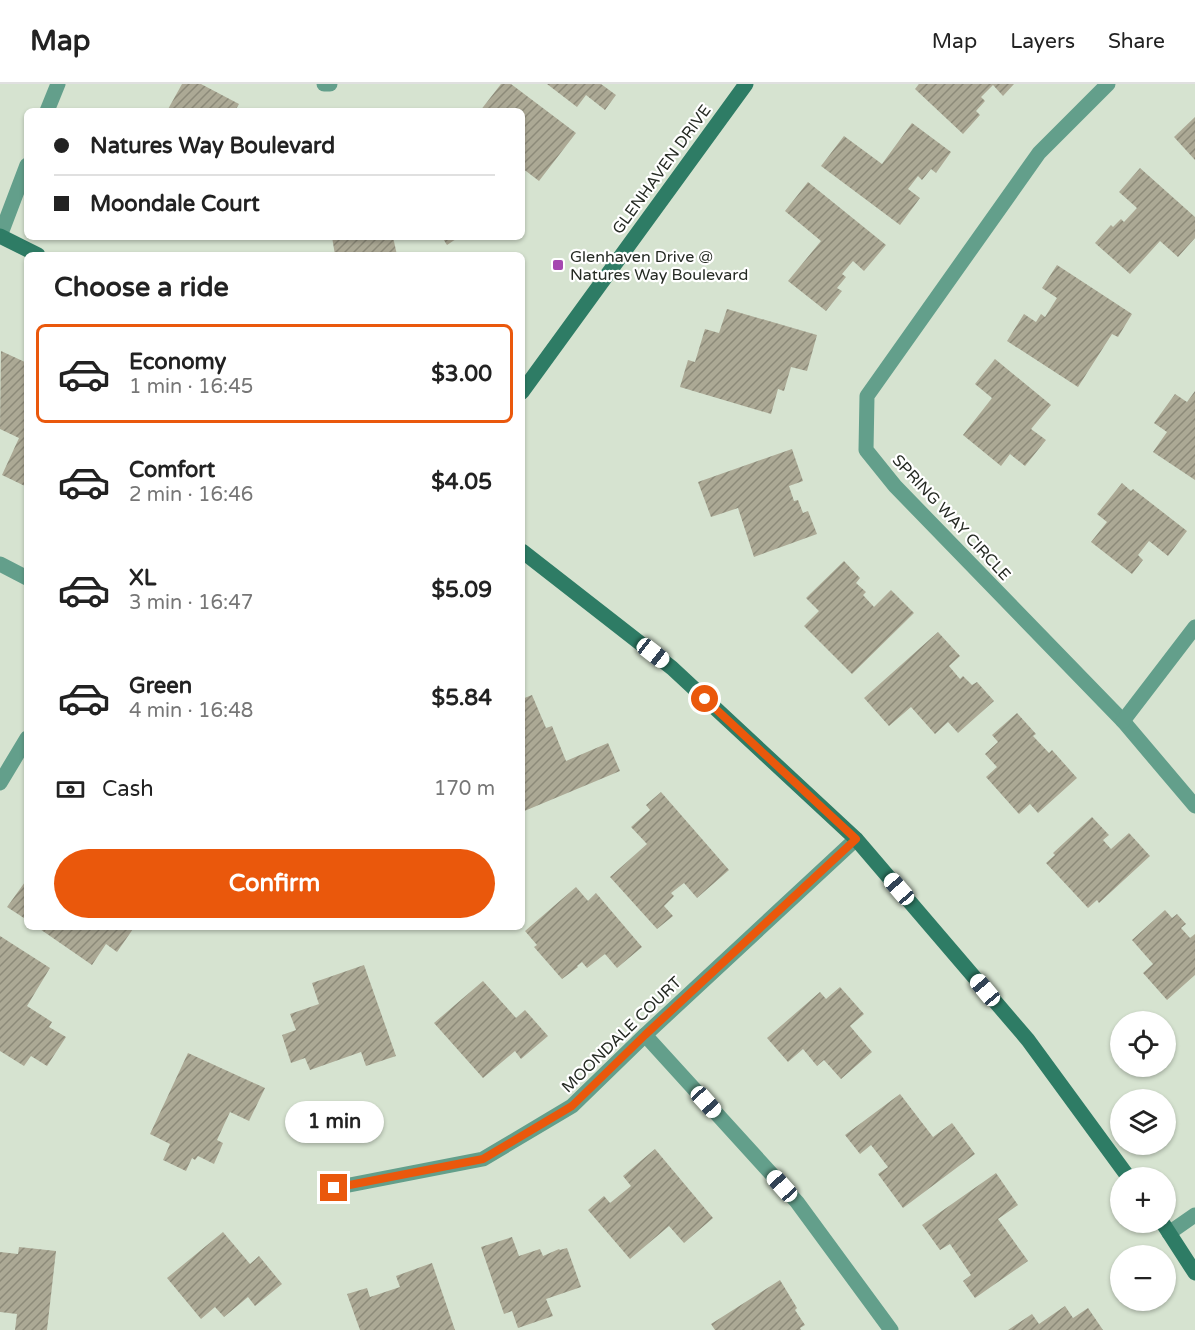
<!DOCTYPE html>
<meta charset="utf-8">
<style>
:root{--surface:#fff;--page:#f2f2f2;--text:#222;--muted:#767676;--line:#e0e0e0;--accent:#ea580c}
body{margin:0;font-family:"Varela Round",sans-serif;background:var(--page);color:var(--text);height:100vh;display:flex;flex-direction:column;font-size:22px;white-space:nowrap}
*{box-sizing:border-box;margin:0}
p{font-size:20px;color:var(--muted)}
.icon{flex:none;width:33px;height:33px;fill:none;stroke:currentColor;stroke-width:2;stroke-linecap:round;stroke-linejoin:round}
.map{position:relative;flex:1;overflow:hidden}
.side{position:absolute;left:24px;top:168px;width:501px;height:678px;display:flex;flex-direction:column;background:var(--surface);border-radius:9px;box-shadow:0 2px 4px #0004}
.side>*{flex:none}
.guide{position:absolute;left:24px;top:24px;width:501px;height:132px;border-radius:9px;box-shadow:0 2px 4px #0004;display:grid;align-content:center;height:132px;padding:0 30px;background:var(--surface)}
.buttons{position:absolute;left:1110px;top:927px;display:grid;gap:12px}
.buttons a{display:grid;place-items:center;width:66px;height:66px;border-radius:50%;background:var(--surface);box-shadow:0 2px 4px #0004;font-size:30px}
.end{position:absolute;width:27px;height:27px;margin:-14px;border:8px solid #ea580c;background:#fff;box-shadow:0 0 0 3px #fff}
.from{border-radius:50%}
.bubble{position:absolute;height:42px;border-radius:21px;background:var(--surface);box-shadow:0 2px 4px #0004;font-size:20px;font-weight:700;line-height:42px;text-align:center}
.car{position:absolute;width:18px;height:36px;margin:-18px -9px;border-radius:8px;box-shadow:0 0 4px 2px #0007;background:linear-gradient(#fff 24%,#345 0 40%,#fff 0 76%,#345 0 86%,#fff 0)}
.guide b{display:flex;align-items:center;gap:21px;height:57px;font-size:22px}
.guide b+b{border-top:2px solid var(--line)}
.guide i{width:15px;height:15px;background:var(--text)}
ul{padding:0;list-style:none}
li{display:flex;align-items:center;gap:18px;height:99px;margin:0 12px 9px;padding:0 18px;border:3px solid transparent;border-radius:9px}
li div{flex:1}
li b{display:block;font-size:22px}
li em{font-style:normal;font-weight:700}
li.on{border-color:var(--accent)}
li>.icon{width:54px;height:54px;stroke-width:1.5}
h2{padding:0 30px;font-size:27px;line-height:72px}
.pay{display:flex;align-items:center;gap:15px;height:66px;padding:0 30px;font-size:22px}
.pay p{margin-inline-start:auto}
.primary-button{display:flex;gap:12px;margin-top:auto;padding:12px 30px}
.primary-button a{flex:1;height:69px;border-radius:36px;background:var(--accent);color:#fff;font-size:24px;font-weight:700;line-height:69px;text-align:center}
header{display:flex;align-items:center;gap:36px;box-sizing:border-box;height:84px;padding:0 30px;background:var(--surface);border-bottom:2px solid var(--line)}
header strong{font-size:28px}
nav{display:flex;gap:33px;margin-inline-start:auto;font-size:21px}
.map>svg:first-child{display:block}
.building{fill:url(#building-hatch)}
.lines{fill:none;stroke-linecap:round;stroke-linejoin:round}
.street{stroke:#639f8b;stroke-width:15}
.secondary{stroke:#2e7c65;stroke-width:15}
.route{stroke:#ea580c;stroke-width:8}
.poi-dot{fill:#a547b0;stroke:#fff;stroke-width:2}
.labels{text-anchor:middle;stroke-width:4.5;stroke-linejoin:round;paint-order:stroke}
.street-label{font-size:16px;fill:#252a23;stroke:#fff}
.poi-label{font-size:16px;fill:#252a23;stroke:#fff;text-anchor:start}
</style>
<header>
<strong>Map</strong>
<nav><a>Map</a><a>Layers</a><a>Share</a></nav>
</header>
<div class="map">
<svg width="1195" height="1246" viewBox="0 0 1195 1246">
<defs>
<pattern id="building-hatch" width="6" height="6" patternUnits="userSpaceOnUse" patternTransform="scale(1.5)"><rect width="6" height="6" fill="#aca995"/><path d="M-1 1l2-2M0 6l6-6M5 7l2-2" fill="none" stroke="#8c8a79"/></pattern>
</defs>
<rect width="100%" height="100%" fill="#d6e3d0"/>
<g class="building">
<polygon points="182,0 201,0 239,20 235,27 167,27"/>
<polygon points="501,0 511,0 576,49 539,97 522,84 522,27 480,27"/>
<polygon points="547,0 601,0 616,11 605,26 586,11 577,23"/>
<polygon points="919,0 1014,0 1003,12 993,1 981,13 985,17 976,27 980,31 963,50 915,5"/>
<polygon points="1195,33 1195,76 1174,53"/>
<polygon points="912,39 951,68 936,89 931,85 922,96 918,92 908,105 920,114 900,141 821,82 844,52 882,80"/>
<polygon points="1140,84 1195,133 1195,154 1178,173 1160,157 1130,190 1095,159 1111,141 1113,143 1121,135 1124,138 1137,124 1119,108"/>
<polygon points="808,98 886,161 864,187 853,177 842,190 846,193 837,204 842,207 826,227 788,197 821,157 785,127"/>
<polygon points="332,153 393,153 397,171 335,171"/>
<polygon points="442,153 459,153 447,161"/>
<polygon points="1057,181 1132,230 1118,253 1112,250 1078,303 1007,257 1024,230 1036,238 1041,230 1045,233 1057,214 1042,204"/>
<polygon points="727,225 817,251 807,287 791,283 784,307 778,305 771,330 680,303 688,276 695,278 705,245 719,249"/>
<polygon points="1,267 27,279 27,403 2,391 19,354 0,345"/>
<polygon points="995,275 1051,321 1031,345 1046,356 1025,382 1010,370 1001,382 963,351 992,314 975,300"/>
<polygon points="1195,307 1195,396 1153,368 1167,348 1154,339 1175,310 1187,318"/>
<polygon points="792,365 803,397 789,402 794,417 798,416 803,429 808,427 817,450 754,473 738,424 711,433 698,398"/>
<polygon points="1122,399 1131,407 1133,405 1187,447 1168,472 1149,457 1138,471 1143,476 1132,490 1091,458 1107,438 1097,430"/>
<polygon points="844,477 860,494 856,499 866,508 863,511 874,523 891,506 914,529 852,590 804,542 819,527 806,514"/>
<polygon points="938,548 960,572 949,582 960,595 963,592 972,601 977,598 994,617 958,649 948,638 935,650 911,623 889,642 864,614"/>
<polygon points="532,611 546,644 552,642 566,677 608,659 620,687 522,728 522,615"/>
<polygon points="1017,629 1036,650 1033,652 1049,669 1052,666 1077,694 1038,729 1030,720 1019,730 986,693 997,683 985,670 998,658 992,651"/>
<polygon points="661,708 729,786 697,814 684,799 671,809 674,812 664,822 673,832 657,845 610,793 647,760 631,743 650,726 646,721"/>
<polygon points="1092,733 1109,751 1103,756 1111,765 1129,749 1150,772 1099,819 1097,816 1088,824 1046,779 1055,771 1053,769"/>
<polygon points="25,798 27,799 27,836 7,823"/>
<polygon points="576,803 588,817 596,809 642,863 617,884 605,870 587,884 582,878 577,882 578,883 562,895 534,863 537,861 525,847"/>
<polygon points="1165,826 1172,834 1177,830 1186,840 1181,844 1190,854 1195,850 1195,891 1167,916 1143,889 1153,880 1132,856"/>
<polygon points="37,843 129,843 133,845 117,868 106,860 92,881"/>
<polygon points="0,852 50,884 27,922 52,938 49,943 66,953 47,982 31,972 24,982 0,967"/>
<polygon points="364,881 396,972 366,982 361,968 310,986 305,974 291,979 282,951 296,946 290,930 319,920 312,899"/>
<polygon points="483,897 516,934 525,926 548,952 521,975 515,967 483,994 434,939"/>
<polygon points="840,903 864,930 850,942 872,968 841,995 824,976 817,982 803,965 788,978 767,954 820,908 826,915"/>
<polygon points="188,969 265,1004 249,1037 230,1028 217,1056 223,1059 214,1080 198,1072 195,1076 192,1074 186,1087 163,1076 170,1060 150,1050"/>
<polygon points="900,1010 933,1053 952,1039 975,1070 903,1124 878,1090 888,1083 871,1061 860,1070 845,1051"/>
<polygon points="655,1065 713,1134 684,1159 669,1142 630,1175 588,1126 604,1112 610,1119 631,1102 623,1092"/>
<polygon points="996,1089 1018,1121 998,1135 1028,1177 975,1214 963,1197 971,1191 950,1160 940,1166 922,1141"/>
<polygon points="223,1148 250,1180 259,1172 282,1200 255,1222 248,1213 224,1233 215,1223 201,1235 167,1194"/>
<polygon points="512,1153 519,1172 540,1165 543,1172 559,1165 560,1166 567,1164 581,1203 546,1215 553,1232 518,1244 512,1227 504,1230 481,1163"/>
<polygon points="19,1163 56,1167 47,1246 15,1246 17,1230 0,1228 0,1168 18,1170"/>
<polygon points="432,1179 455,1246 360,1246 347,1210 367,1204 370,1213 400,1203 396,1192"/>
<polygon points="780,1196 797,1224 795,1226 805,1241 800,1244 801,1246 715,1246 711,1240"/>
<polygon points="1065,1222 1073,1234 1088,1224 1103,1246 1008,1246 1032,1230 1039,1240"/>
</g>
<g class="lines">
<g class="street">
<polyline points="324,0 330,0"/>
<polyline points="1108,0 1039,69 867,312 866,366 895,402 1123,637 1195,722"/>
<polyline points="47,27 58,0"/>
<polyline points="0,152 27,81"/>
<polyline points="0,480 27,494"/>
<polyline points="1123,637 1195,543"/>
<polyline points="0,699 27,654"/>
<polyline points="645,951 797,1118 891,1246"/>
<polyline points="334,1104 483,1075 572,1022 645,951 856,755"/>
<polyline points="1169,1149 1195,1131"/>
</g>
<g class="secondary">
<polyline points="0,152 38,171"/>
<polyline points="522,308 746,0"/>
<polyline points="522,467 672,584 856,755 1028,956 1129,1094"/>
<polyline points="1162,1138 1195,1189"/>
</g>
</g>
<g class="lines">
<polyline class="route" points="334,1104 483,1075 572,1022 645,951 856,755 705,615"/>
</g>
<rect class="poi-dot" x="552" y="175" width="12" height="12" rx="3"/>
<g class="labels">
<g class="street-label">
<text transform="translate(661 85) rotate(-54)" y="6">GLENHAVEN DRIVE</text>
<text transform="translate(952 433) rotate(47)" y="6">SPRING WAY CIRCLE</text>
<text transform="translate(621 950) rotate(-44)" y="6">MOONDALE COURT</text>
</g>
<g class="poi-label">
<text x="570" y="178">Glenhaven Drive @<tspan x="570" dy="18">Natures Way Boulevard</tspan></text>
</g>
</g>
</svg>
<div class="buttons">
<a><svg class="icon" aria-label="locate" viewBox="0 0 24 24"><circle cx="12" cy="12" r="6"/><path d="M12 2v4M12 18v4M2 12h4M18 12h4"/></svg></a>
<a><svg class="icon" aria-label="layers" viewBox="0 0 24 24"><path d="M12 4l9 5-9 5-9-5zM3 14l9 5 9-5"/></svg></a>
<a>+</a>
<a>−</a>
</div>
<i class="end from" style="left:705px;top:615px"></i>
<i class="end" style="left:334px;top:1104px"></i>
<div class="bubble" style="left:285px;top:1017px;width:99px">1 min</div>
<i class="car" style="left:653px;top:569px;rotate:128deg"></i>
<i class="car" style="left:899px;top:805px;rotate:319deg"></i>
<i class="car" style="left:985px;top:906px;rotate:320deg"></i>
<i class="car" style="left:706px;top:1018px;rotate:138deg"></i>
<i class="car" style="left:782px;top:1102px;rotate:318deg"></i>
<div class="guide">
<b><i class="from"></i>Natures Way Boulevard</b>
<b><i></i>Moondale Court</b>
</div>
<section class="side">
<h2>Choose a ride</h2>
<ul>
<li class="on"><svg class="icon" aria-label="car" viewBox="0 0 24 24"><path d="M5 17H2v-5l4-1 3-4h7l3 4 3 1v5h-3M9 17h6M6 11h13"/><circle cx="7" cy="17" r="2"/><circle cx="17" cy="17" r="2"/></svg><div><b>Economy</b><p>1 min · 16:45</p></div><em>$3.00</em></li>
<li><svg class="icon" aria-label="car" viewBox="0 0 24 24"><path d="M5 17H2v-5l4-1 3-4h7l3 4 3 1v5h-3M9 17h6M6 11h13"/><circle cx="7" cy="17" r="2"/><circle cx="17" cy="17" r="2"/></svg><div><b>Comfort</b><p>2 min · 16:46</p></div><em>$4.05</em></li>
<li><svg class="icon" aria-label="car" viewBox="0 0 24 24"><path d="M5 17H2v-5l4-1 3-4h7l3 4 3 1v5h-3M9 17h6M6 11h13"/><circle cx="7" cy="17" r="2"/><circle cx="17" cy="17" r="2"/></svg><div><b>XL</b><p>3 min · 16:47</p></div><em>$5.09</em></li>
<li><svg class="icon" aria-label="car" viewBox="0 0 24 24"><path d="M5 17H2v-5l4-1 3-4h7l3 4 3 1v5h-3M9 17h6M6 11h13"/><circle cx="7" cy="17" r="2"/><circle cx="17" cy="17" r="2"/></svg><div><b>Green</b><p>4 min · 16:48</p></div><em>$5.84</em></li>
</ul>
<div class="pay"><svg class="icon" aria-label="cash" viewBox="0 0 24 24"><path d="M3 7h18v10H3z"/><circle cx="12" cy="12" r="2"/></svg>Cash<p>170 m</p></div>
<div class="primary-button"><a>Confirm</a></div>
</section>
</div>
